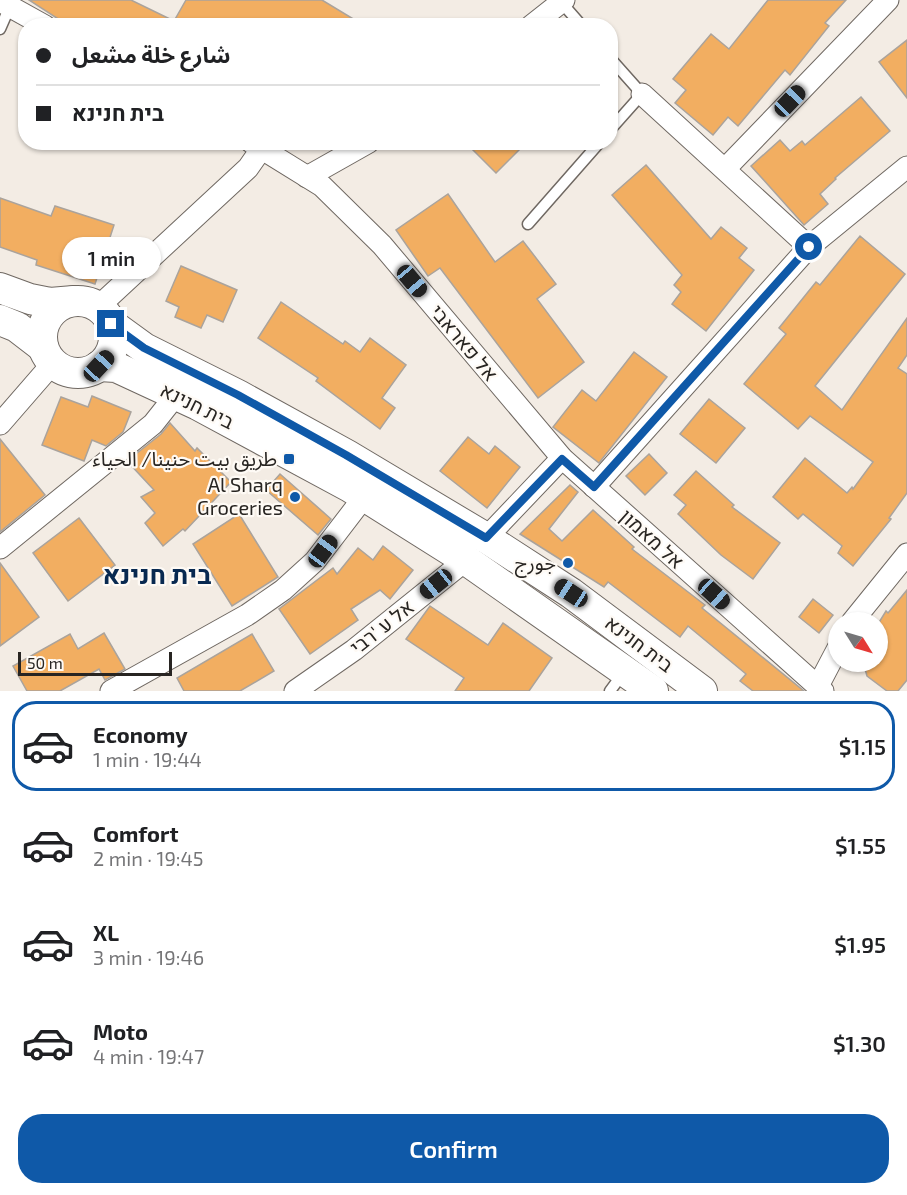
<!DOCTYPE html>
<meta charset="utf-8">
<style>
:root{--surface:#fff;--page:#f6f6f6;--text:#202124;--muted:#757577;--line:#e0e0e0;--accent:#0f59a8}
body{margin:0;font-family:"Exo 2","Noto Sans Arabic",Heebo,sans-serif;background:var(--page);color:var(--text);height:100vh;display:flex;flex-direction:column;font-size:22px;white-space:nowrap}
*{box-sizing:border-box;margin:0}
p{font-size:20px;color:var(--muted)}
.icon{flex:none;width:33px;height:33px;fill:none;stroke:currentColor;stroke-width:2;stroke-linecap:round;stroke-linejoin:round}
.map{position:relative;height:691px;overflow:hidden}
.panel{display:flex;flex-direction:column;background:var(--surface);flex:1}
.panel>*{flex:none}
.hud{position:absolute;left:18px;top:18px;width:600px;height:132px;border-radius:24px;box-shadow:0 2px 4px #0004;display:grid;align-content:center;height:132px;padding:0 18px;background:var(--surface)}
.needle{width:39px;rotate:127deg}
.tools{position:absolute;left:828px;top:612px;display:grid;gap:12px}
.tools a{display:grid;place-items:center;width:60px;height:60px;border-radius:50%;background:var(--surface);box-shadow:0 2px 4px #0004;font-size:30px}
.scale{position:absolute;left:18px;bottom:15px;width:154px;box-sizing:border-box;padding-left:6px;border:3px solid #282522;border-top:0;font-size:16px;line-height:21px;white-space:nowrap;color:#282522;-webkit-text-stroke:4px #fefaf5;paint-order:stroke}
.end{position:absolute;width:27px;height:27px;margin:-14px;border:8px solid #0f59a8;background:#fff;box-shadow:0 0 0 3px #fff}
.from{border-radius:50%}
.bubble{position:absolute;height:42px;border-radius:21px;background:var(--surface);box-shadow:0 2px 4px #0004;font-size:20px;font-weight:600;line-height:42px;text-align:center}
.car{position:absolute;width:18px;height:36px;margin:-18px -9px;border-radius:8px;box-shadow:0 0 4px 2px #0007;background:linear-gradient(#222 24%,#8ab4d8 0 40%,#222 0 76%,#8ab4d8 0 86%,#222 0)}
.hud b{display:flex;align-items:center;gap:21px;height:57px;font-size:22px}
.hud b+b{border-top:2px solid var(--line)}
.hud i{width:15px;height:15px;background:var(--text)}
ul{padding:10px 0 0;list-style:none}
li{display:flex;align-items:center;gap:18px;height:90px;margin:0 12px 9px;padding:0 6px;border:3px solid transparent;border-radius:24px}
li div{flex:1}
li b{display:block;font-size:22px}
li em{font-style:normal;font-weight:600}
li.on{border-color:var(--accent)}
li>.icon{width:54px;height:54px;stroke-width:1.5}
.action{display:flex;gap:12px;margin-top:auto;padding:12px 18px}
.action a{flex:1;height:69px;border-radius:24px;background:var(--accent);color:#fff;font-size:24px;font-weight:600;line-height:69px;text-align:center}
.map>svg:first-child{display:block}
.building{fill:#f2ae61;stroke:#aaa39c;stroke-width:1.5}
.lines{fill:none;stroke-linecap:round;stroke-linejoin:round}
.lane-casing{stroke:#6f6862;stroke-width:13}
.street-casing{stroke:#6f6862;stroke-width:23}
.secondary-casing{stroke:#6f6862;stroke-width:32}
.lane{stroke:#fff;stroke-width:10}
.street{stroke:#fff;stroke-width:21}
.secondary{stroke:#fff;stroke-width:30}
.route{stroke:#0f59a8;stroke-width:8}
.poi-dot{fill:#0f59a8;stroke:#fefaf5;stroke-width:2}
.labels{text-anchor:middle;stroke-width:4.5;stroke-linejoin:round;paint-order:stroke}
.street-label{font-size:20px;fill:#282522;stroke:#fefaf5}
.poi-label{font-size:20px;fill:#282522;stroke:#fefaf5;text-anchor:end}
.district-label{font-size:26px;font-weight:bold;fill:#082950;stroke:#fefaf5}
</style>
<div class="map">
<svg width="907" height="691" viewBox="0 0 907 691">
<rect width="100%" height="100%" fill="#f3ece4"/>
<g class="building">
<polygon points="29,0 131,0 174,21 186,0 322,0 365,26 69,26"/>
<polygon points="768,0 846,0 825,23 829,26 790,75 785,70 738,126 728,117 713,135 675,103 686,90 673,79 711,34 729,49"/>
<polygon points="907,40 907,98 879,62"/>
<polygon points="861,97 890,131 835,178 836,179 820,194 828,204 804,225 751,166 780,140 790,151 802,141 805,145"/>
<polygon points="465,142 527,142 496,173"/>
<polygon points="646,165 711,239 721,227 747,248 739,258 754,270 706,331 672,304 681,292 674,285 682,275 612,195"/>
<polygon points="448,194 495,262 523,241 556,284 537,299 584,362 538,398 440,268 428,276 396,230"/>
<polygon points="0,198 51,216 55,206 114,225 95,284 36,265 37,260 0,247"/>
<polygon points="860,236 905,274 815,386 842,410 907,318 907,355 898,368 907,374 907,493 889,518 891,519 853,566 838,553 842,546 803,514 798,519 773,497 805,458 847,493 852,487 853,489 873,462 810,416 798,429 744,384 786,334 779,328 816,282 820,285"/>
<polygon points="181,266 237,290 223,322 207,315 201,328 175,317 179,307 166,301"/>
<polygon points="281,302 343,344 345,341 360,352 370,338 406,365 382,398 395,408 380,429 316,381 318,378 258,338"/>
<polygon points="634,352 667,377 599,463 553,427 582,390 596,401"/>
<polygon points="92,396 131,412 123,432 106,446 92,440 84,461 42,445 61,397 88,407"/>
<polygon points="709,399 745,428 716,463 680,434"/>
<polygon points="170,423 195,451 197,448 231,482 185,531 183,529 163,546 145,523 155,513 141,497 154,490 127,461 161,434"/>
<polygon points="468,437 489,454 495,446 520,467 487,508 440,471"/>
<polygon points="0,439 45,495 0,532"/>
<polygon points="649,454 667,473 645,495 626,476"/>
<polygon points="696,471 734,505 732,507 780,543 753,579 721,555 678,514 686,505 674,495"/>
<polygon points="280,474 331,519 318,535 266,490"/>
<polygon points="570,485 578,492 549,529 562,541 593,510 634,547 632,549 705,605 702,608 804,691 753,691 740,681 746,674 688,626 680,637 608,582 604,587 520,534"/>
<polygon points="239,514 278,577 232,606 193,544"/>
<polygon points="79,518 115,565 68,601 33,553"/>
<polygon points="383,546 413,570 390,599 380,590 351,609 358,620 310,654 279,609 333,568 337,574 358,548 373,560"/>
<polygon points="0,563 39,617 0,646"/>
<polygon points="907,590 907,680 898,691 887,691 867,676 863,662 878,662 878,624 886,611 888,613"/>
<polygon points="813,599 833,615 819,633 799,617"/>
<polygon points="430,606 488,645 503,623 552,658 529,691 455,691 464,678 406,639"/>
<polygon points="104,633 125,669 105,680 99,669 60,691 27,691 13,666 70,634 78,649"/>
<polygon points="252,634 274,671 240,691 184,691 177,678"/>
</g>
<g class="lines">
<g class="lane-casing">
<g id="lane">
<polyline points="561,2 582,26"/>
<polyline points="0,29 10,6"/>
<polyline points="610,58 642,94 610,130"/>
<polyline points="528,224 600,142"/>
<polyline points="610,691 624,672"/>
</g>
</g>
<g class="street-casing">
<g id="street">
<polyline points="0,1 45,26"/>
<polyline points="531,26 564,0"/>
<polyline points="642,94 809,247"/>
<polyline points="251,142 322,186 382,245 562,458 823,691"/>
<polyline points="725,169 888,0"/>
<polyline points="307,177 369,142"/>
<polyline points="98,307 248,168 262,148"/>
<polyline points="0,424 53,363"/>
<polyline points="594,487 809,247 907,167"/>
<polyline points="486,538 562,458"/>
<polyline points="0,548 153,424 176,395"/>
<polyline points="852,622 907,554"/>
<polyline points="818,686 838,648"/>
<polyline points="111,691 247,615 283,590 315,561 364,497"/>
<polyline points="295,691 354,650 466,560"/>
</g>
</g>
<g class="secondary-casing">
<g id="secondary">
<polyline points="0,288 30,299 50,303 74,301"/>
<circle cx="78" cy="337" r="36"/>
<polyline points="0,320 17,327 43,347"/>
<polyline points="111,324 144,348 238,395 347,455 486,538 571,593 702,691"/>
<polyline points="99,366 116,367 198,405 350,487 466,560 653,691"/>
</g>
</g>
<use href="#lane" class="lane"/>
<use href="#street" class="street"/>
<use href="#secondary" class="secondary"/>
</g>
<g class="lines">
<polyline class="route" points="111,324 144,348 238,395 346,455 486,538 562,459 594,487 809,247"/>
</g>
<g class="poi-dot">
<rect x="283" y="453" width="12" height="12" rx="3"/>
<circle cx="295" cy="497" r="6"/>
<circle cx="568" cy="563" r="6"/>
</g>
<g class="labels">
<g class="street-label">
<text transform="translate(464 343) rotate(50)" y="7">אל פאראבי</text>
<text transform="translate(197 406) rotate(26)" y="7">בית חנינא</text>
<text transform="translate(652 539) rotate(42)" y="7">אל מאמון</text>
<text transform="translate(382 627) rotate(-38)" y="7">אל ע 'רבי</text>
<text transform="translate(639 644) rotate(37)" y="7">בית חנינא</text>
</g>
<g class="poi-label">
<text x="277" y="466">طريق بيت حنينا/ الحياء</text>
<text x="283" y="492">Al Sharq<tspan x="283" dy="23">Groceries</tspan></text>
<text x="556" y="570">جورج</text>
</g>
<g class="district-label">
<text x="157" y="584">בית חנינא</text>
</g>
</g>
</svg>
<div class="tools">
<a><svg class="needle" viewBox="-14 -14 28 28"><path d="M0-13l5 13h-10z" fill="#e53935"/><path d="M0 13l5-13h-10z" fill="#757577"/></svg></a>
</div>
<div class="scale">50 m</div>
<i class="end from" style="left:809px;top:247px"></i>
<i class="end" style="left:111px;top:324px"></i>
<div class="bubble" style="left:62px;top:237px;width:99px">1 min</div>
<i class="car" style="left:790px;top:101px;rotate:44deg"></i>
<i class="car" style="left:412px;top:281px;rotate:140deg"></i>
<i class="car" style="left:99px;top:366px;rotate:43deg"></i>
<i class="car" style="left:323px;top:551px;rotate:37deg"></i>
<i class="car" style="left:436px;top:584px;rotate:231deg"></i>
<i class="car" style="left:571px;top:593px;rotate:303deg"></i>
<i class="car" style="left:714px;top:594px;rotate:132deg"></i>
<div class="hud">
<b><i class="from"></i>شارع خلة مشعل</b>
<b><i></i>בית חנינא</b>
</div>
</div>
<section class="panel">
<ul>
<li class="on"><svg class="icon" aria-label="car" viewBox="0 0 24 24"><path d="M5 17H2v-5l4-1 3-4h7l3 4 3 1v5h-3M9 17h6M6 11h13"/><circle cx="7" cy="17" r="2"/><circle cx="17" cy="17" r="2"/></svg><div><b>Economy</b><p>1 min · 19:44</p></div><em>$1.15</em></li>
<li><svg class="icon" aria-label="car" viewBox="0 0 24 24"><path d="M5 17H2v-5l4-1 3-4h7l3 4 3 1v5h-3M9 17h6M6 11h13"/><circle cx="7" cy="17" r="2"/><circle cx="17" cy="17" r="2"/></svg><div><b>Comfort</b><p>2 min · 19:45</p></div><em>$1.55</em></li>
<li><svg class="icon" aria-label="car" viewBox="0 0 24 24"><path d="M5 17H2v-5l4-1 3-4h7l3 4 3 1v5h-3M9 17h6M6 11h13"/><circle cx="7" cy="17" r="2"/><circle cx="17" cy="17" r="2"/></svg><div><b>XL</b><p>3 min · 19:46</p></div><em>$1.95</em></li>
<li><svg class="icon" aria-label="car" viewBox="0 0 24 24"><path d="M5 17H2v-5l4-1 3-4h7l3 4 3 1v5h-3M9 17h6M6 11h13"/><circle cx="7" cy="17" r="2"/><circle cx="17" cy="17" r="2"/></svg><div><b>Moto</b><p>4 min · 19:47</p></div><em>$1.30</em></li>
</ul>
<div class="action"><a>Confirm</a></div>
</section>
